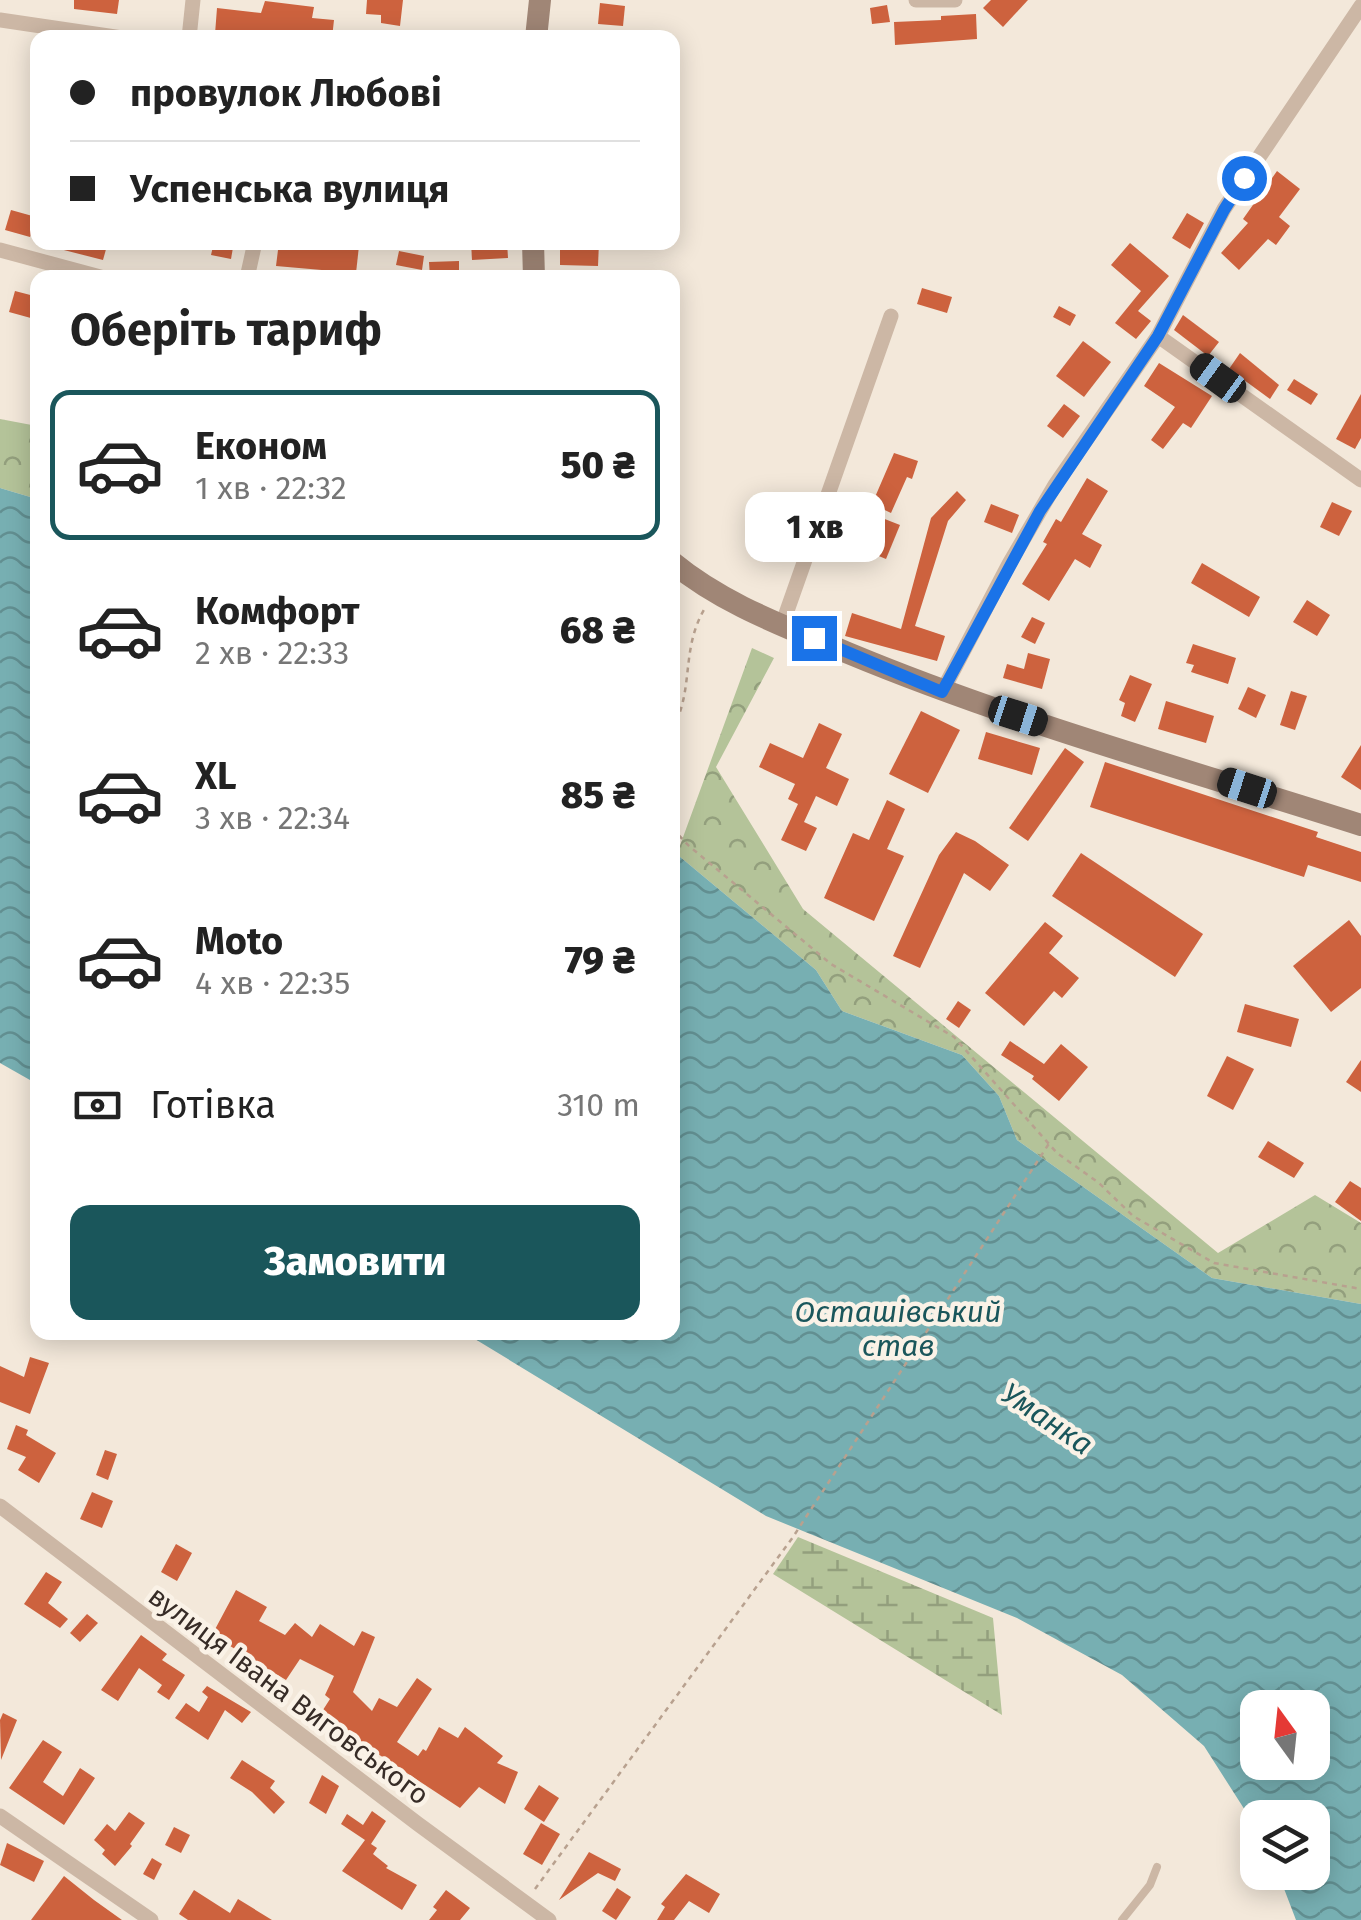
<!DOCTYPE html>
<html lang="uk">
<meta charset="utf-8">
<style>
:root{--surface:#fff;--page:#f6f6f6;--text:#222;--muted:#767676;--line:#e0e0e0;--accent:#1a565b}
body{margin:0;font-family:"Fira Sans",sans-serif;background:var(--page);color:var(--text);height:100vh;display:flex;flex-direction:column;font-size:38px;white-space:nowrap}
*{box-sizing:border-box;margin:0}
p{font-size:32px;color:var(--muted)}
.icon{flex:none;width:55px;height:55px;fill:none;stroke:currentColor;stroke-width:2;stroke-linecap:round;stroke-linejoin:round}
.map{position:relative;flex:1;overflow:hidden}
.side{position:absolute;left:30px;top:270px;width:650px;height:1070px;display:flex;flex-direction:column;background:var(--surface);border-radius:20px;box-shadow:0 5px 25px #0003}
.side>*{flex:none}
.guide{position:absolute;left:30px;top:30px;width:650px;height:220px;border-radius:20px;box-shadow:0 5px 25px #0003;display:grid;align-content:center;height:220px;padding:0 40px;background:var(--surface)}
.needle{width:65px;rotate:345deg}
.buttons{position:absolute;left:1240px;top:1690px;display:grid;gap:20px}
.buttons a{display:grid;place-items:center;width:90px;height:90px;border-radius:20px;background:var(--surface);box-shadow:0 5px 25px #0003;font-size:50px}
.end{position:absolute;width:45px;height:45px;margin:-22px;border:12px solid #1a73e8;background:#fff;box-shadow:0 0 0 5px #fff}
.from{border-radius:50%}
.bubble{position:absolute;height:70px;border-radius:20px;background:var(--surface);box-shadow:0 5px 25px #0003;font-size:32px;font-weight:800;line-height:70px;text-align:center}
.car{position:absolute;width:30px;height:60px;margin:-30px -15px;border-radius:12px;box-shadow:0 0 8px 2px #0007;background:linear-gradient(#222 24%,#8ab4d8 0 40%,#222 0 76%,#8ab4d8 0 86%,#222 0)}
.guide b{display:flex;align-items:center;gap:35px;height:95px;font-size:38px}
.guide b+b{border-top:2px solid var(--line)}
.guide i{width:25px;height:25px;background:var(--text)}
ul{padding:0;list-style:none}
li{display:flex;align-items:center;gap:30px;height:150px;margin:0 20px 15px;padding:0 20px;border:5px solid transparent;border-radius:20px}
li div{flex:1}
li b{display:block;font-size:38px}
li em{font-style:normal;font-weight:800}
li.current{border-color:var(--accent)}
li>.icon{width:90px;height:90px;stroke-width:1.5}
h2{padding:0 40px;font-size:45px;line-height:120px}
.pay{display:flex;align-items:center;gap:25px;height:110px;padding:0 40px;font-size:38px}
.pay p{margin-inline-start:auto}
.primary-button{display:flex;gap:20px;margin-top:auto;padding:20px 40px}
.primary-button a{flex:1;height:115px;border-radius:20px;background:var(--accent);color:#fff;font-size:40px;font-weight:800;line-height:115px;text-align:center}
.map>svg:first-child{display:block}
.forest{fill:url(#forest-crowns)}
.wetland{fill:url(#wetland-marsh)}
.water{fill:url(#water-waves);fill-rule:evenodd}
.building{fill:#cd623e}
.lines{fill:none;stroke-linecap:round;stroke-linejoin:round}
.path{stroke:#b8a18f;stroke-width:2.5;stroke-dasharray:5 5;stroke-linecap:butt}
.lane{stroke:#ccb7a5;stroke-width:8}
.street{stroke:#ccb7a5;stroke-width:15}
.secondary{stroke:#a08676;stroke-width:22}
.route{stroke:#1a73e8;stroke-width:12}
.labels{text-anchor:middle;stroke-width:9;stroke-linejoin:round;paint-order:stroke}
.street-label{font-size:28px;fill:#372c27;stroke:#faf2e7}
.water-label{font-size:30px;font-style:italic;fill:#1a565b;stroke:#faf2e7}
</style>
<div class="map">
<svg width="1361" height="1920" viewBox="0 0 1361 1920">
<defs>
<pattern id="forest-crowns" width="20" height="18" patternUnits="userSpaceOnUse" patternTransform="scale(2.5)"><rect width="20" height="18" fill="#b4c399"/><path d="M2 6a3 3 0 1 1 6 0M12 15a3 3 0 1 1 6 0" fill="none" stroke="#939f7d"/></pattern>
<pattern id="wetland-marsh" width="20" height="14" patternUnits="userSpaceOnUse" patternTransform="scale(2.5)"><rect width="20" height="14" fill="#b4c399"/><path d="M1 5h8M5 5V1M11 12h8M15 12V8" fill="none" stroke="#939f7d"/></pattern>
<pattern id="water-waves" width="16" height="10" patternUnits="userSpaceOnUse" patternTransform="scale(2.5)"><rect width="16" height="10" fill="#77afb2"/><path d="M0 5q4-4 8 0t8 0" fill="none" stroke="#628f91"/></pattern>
</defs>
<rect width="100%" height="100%" fill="#f3e8da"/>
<g class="forest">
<polygon points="0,419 37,426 37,499 0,488"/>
<polygon points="752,648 774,658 716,767 803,909 1218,1253 1315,1195 1361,1223 1361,1304 1212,1278 1017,1140 999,1096 962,1055 842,1011 816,970 673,851 672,845 678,851"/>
</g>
<polygon class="wetland" points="798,1537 993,1618 1002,1715 773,1574"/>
<g class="water">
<polygon points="0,488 37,499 37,1084 0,1063"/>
<path d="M673,851L816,970L842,1011L962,1055L999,1096L1017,1140L1212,1278L1361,1304V1920H1296L1278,1873L1312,1872V1818H1258L1257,1829L1204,1746L1122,1675L1017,1618L766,1516L465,1333L672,1332ZM1258,1708H1312V1762H1258Z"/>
</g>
<g class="building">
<polygon points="74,0 119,0 117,14 74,9"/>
<polygon points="367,0 403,0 400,26 381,23 381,15 366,14"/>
<polygon points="991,0 1028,0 1003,27 983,8"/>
<polygon points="265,1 314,7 312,18 334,20 332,38 215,34 217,8 261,13"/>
<polygon points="600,3 625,6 623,26 598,24"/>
<polygon points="887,5 890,22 872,24 870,8"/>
<polygon points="976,14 977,39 895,45 894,22 941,20 941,16"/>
<polygon points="1277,171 1300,189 1279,217 1290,226 1276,245 1268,239 1239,270 1221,253 1248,223 1243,219"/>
<polygon points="11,210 36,217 30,237 5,230"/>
<polygon points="1187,213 1204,223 1190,249 1172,238"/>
<polygon points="52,242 108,242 103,260 52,247"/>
<polygon points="214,242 234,242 231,259 211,255"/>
<polygon points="279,242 359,246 356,273 276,266"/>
<polygon points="471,242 507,242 508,258 472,260"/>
<polygon points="560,242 599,242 598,266 560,265"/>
<polygon points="1130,243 1169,276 1138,311 1151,321 1136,339 1115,323 1141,291 1111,265"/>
<polygon points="399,251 424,256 422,270 396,265"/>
<polygon points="459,261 459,278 430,278 429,262"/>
<polygon points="922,288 952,297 947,313 917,304"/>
<polygon points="15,291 38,297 38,320 9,312"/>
<polygon points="1059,306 1076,315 1070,326 1053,317"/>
<polygon points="1183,315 1219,342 1208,356 1174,330"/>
<polygon points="1083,341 1111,362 1084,397 1056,376"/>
<polygon points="1240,353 1279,385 1270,399 1229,369"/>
<polygon points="1159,363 1212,396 1191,428 1183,423 1163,449 1151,440 1175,407 1144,386"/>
<polygon points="1294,379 1318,394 1311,405 1287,390"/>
<polygon points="1361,394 1361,438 1355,449 1336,439"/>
<polygon points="1064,404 1080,416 1063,438 1047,426"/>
<polygon points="894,453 918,461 912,479 907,477 891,513 872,504"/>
<polygon points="1087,478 1108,491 1082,534 1102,545 1090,568 1075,559 1049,601 1022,584 1047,544 1043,542 1056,519 1061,522"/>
<polygon points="957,491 966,500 948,521 915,626 945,636 937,661 845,636 852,613 901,629 931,518"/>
<polygon points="1332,502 1352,511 1339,536 1320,527"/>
<polygon points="991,504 1019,515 1012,533 984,522"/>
<polygon points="877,516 900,525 886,559 864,550"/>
<polygon points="1202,563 1260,597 1249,617 1191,583"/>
<polygon points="1307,600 1330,615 1317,636 1293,622"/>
<polygon points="1032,617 1045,623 1035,644 1021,637"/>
<polygon points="1193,644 1236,658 1228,684 1191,672 1194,665 1186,663"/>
<polygon points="1028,653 1050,659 1042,689 1003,678 1007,664 1024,669"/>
<polygon points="1130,675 1152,684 1135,722 1121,716 1125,703 1119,700"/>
<polygon points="1248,687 1266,695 1256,718 1238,709"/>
<polygon points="1291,691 1307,696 1295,730 1280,725"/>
<polygon points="1166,701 1214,716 1206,743 1158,729"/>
<polygon points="921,711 960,730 928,793 889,774"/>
<polygon points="819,723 842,734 826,768 849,779 837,806 816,796 804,822 817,828 806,851 781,840 798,804 788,799 795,784 759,767 770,743 803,758"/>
<polygon points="986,732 1040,748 1032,775 978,759"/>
<polygon points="1361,745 1361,790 1341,777"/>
<polygon points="1065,748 1084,762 1028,841 1009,828"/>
<polygon points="1105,762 1318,832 1316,837 1361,852 1361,882 1308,865 1304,877 1090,807"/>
<polygon points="887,800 905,809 887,849 904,856 874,921 824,898 853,833 869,840"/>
<polygon points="956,832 975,841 1009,865 990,891 964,873 920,968 893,956 939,855"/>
<polygon points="1081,853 1203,934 1175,977 1052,896"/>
<polygon points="1349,920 1361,936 1361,988 1331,1012 1293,966"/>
<polygon points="1045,922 1063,936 1049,953 1079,978 1062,998 1054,991 1024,1026 985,993"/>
<polygon points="958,1001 971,1010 959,1028 946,1019"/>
<polygon points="1245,1004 1299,1019 1291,1047 1237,1032"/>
<polygon points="1010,1041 1044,1064 1061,1044 1088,1067 1059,1101 1032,1079 1034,1076 1001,1055"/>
<polygon points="1227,1056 1254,1069 1233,1110 1207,1096"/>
<polygon points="1361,1060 1361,1092 1346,1082"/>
<polygon points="1268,1141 1304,1163 1294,1178 1258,1157"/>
<polygon points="1350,1181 1361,1188 1361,1221 1335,1202"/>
<polygon points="30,1357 49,1363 30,1414 0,1402 0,1366 24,1377"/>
<polygon points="16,1425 28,1430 26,1435 56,1453 39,1483 18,1470 26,1457 7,1449"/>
<polygon points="105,1450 117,1454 108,1480 96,1475"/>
<polygon points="92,1492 113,1501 102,1528 80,1519"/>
<polygon points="176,1544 192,1553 177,1581 161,1572"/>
<polygon points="46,1572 62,1582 48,1603 68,1619 60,1628 24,1604"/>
<polygon points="236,1590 267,1607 259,1621 285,1635 295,1623 312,1637 320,1624 354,1646 362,1631 375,1637 353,1692 372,1711 379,1698 397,1707 417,1678 432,1689 397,1742 418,1756 423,1749 426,1751 439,1727 458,1738 465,1727 503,1756 497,1763 518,1772 505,1804 479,1787 460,1808 340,1729 341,1726 321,1713 330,1699 325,1695 334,1676 300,1659 286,1680 212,1635"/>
<polygon points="87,1614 98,1623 80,1642 70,1633"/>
<polygon points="141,1635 167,1654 162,1660 185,1675 169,1700 157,1692 162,1685 139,1668 118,1701 101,1690"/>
<polygon points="207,1686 251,1712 242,1723 225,1710 208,1740 175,1718 186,1703 199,1712 208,1697 202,1692"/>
<polygon points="3,1713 17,1720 1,1760 0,1720"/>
<polygon points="43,1740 62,1752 43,1782 63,1796 80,1768 95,1778 64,1825 9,1788"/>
<polygon points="242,1760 275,1781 270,1788 285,1802 274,1814 252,1792 230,1778"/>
<polygon points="322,1775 339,1786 326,1814 309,1803"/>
<polygon points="539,1785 559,1798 544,1822 524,1809"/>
<polygon points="372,1811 386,1821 371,1844 377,1848 373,1854 388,1866 386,1868 417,1885 402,1910 342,1871 365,1840 341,1824 347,1814 363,1825"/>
<polygon points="129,1812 145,1823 130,1844 132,1846 115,1866 102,1854 105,1850 94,1840 107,1824 115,1831"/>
<polygon points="541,1823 560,1834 542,1865 523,1854"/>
<polygon points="174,1827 190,1835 181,1853 165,1845"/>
<polygon points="7,1843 44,1861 34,1882 0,1865"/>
<polygon points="589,1852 621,1869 615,1881 598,1873 559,1900"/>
<polygon points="152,1858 162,1864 154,1880 143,1874"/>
<polygon points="686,1874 720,1894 709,1913 689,1901 674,1920 657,1920 665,1907 661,1904"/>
<polygon points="64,1876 94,1900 122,1920 31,1920"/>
<polygon points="617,1888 631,1897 616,1920 602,1911"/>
<polygon points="194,1890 230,1913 238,1899 272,1920 188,1920 179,1914"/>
<polygon points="446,1890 470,1908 460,1920 429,1920 437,1910 433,1907"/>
</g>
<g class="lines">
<g class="path">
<path d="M672,730C695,689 680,650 705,608"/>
<polyline points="672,828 689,846 831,964 954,1037 1057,1153 1099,1183 1133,1216 1214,1263 1361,1289"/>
<polyline points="535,1889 793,1537 1050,1142"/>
</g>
<polyline class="lane" points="1122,1920 1150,1885 1157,1867"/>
<g class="street">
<polyline points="916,0 955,0"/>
<polyline points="1361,6 1224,209 1158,336 1361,480"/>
<polyline points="0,20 122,38"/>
<polyline points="189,38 193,0"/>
<polyline points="0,250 104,278"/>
<polyline points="247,278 255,242"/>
<polyline points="782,625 891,316"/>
<polyline points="942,692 1009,564 1055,485 1158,336"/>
<polyline points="0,1506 418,1824 549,1920"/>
<polyline points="0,1816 151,1920"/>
</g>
<g class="secondary">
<polyline points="536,38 540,0"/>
<polyline points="533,242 534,278"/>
<path d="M672,562C724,605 787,627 848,653C1014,722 1189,770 1361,825"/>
</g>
</g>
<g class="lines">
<polyline class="route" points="814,638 942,692 1040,511 1158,336 1224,210 1244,178"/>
</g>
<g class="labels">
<g class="street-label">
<text transform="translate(289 1695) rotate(37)" y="10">вулиця Івана Виговського</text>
</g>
<g class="water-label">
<text x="898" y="1322">Осташівський<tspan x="898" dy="34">став</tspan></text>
<text transform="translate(1047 1419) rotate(34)" y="10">Уманка</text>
</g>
</g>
</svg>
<div class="buttons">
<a><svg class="needle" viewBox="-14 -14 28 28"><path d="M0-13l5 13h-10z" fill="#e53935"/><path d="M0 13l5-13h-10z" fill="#767676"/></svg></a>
<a><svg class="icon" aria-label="layers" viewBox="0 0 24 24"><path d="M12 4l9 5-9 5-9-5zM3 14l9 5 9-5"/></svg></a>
</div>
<i class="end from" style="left:1244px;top:178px"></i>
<i class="end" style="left:814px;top:638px"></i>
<div class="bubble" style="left:745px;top:492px;width:140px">1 хв</div>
<i class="car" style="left:1218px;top:378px;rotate:306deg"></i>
<i class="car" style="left:1018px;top:716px;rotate:108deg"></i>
<i class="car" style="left:1247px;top:788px;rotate:288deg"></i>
<div class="guide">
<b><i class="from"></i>провулок Любові</b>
<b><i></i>Успенська вулиця</b>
</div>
<section class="side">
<h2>Оберіть тариф</h2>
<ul>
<li class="current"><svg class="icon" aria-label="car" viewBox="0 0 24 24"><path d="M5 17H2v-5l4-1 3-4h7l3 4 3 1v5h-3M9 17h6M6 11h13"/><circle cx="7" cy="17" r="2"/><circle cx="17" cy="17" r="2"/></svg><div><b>Економ</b><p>1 хв · 22:32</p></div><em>50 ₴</em></li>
<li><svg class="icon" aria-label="car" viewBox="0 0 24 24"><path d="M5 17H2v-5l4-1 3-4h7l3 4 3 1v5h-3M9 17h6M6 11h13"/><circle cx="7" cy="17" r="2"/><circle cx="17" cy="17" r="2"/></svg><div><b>Комфорт</b><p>2 хв · 22:33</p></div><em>68 ₴</em></li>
<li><svg class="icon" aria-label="car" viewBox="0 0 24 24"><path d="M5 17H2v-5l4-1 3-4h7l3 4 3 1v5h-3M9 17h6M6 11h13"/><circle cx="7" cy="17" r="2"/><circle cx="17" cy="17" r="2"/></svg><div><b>XL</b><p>3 хв · 22:34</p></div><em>85 ₴</em></li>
<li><svg class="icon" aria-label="car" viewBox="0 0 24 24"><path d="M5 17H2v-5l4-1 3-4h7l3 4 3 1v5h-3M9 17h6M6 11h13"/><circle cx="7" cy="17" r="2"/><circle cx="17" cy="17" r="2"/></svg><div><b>Moto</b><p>4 хв · 22:35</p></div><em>79 ₴</em></li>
</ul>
<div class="pay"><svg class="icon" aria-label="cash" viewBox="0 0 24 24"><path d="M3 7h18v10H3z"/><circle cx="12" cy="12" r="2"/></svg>Готівка<p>310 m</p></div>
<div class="primary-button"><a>Замовити</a></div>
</section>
</div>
